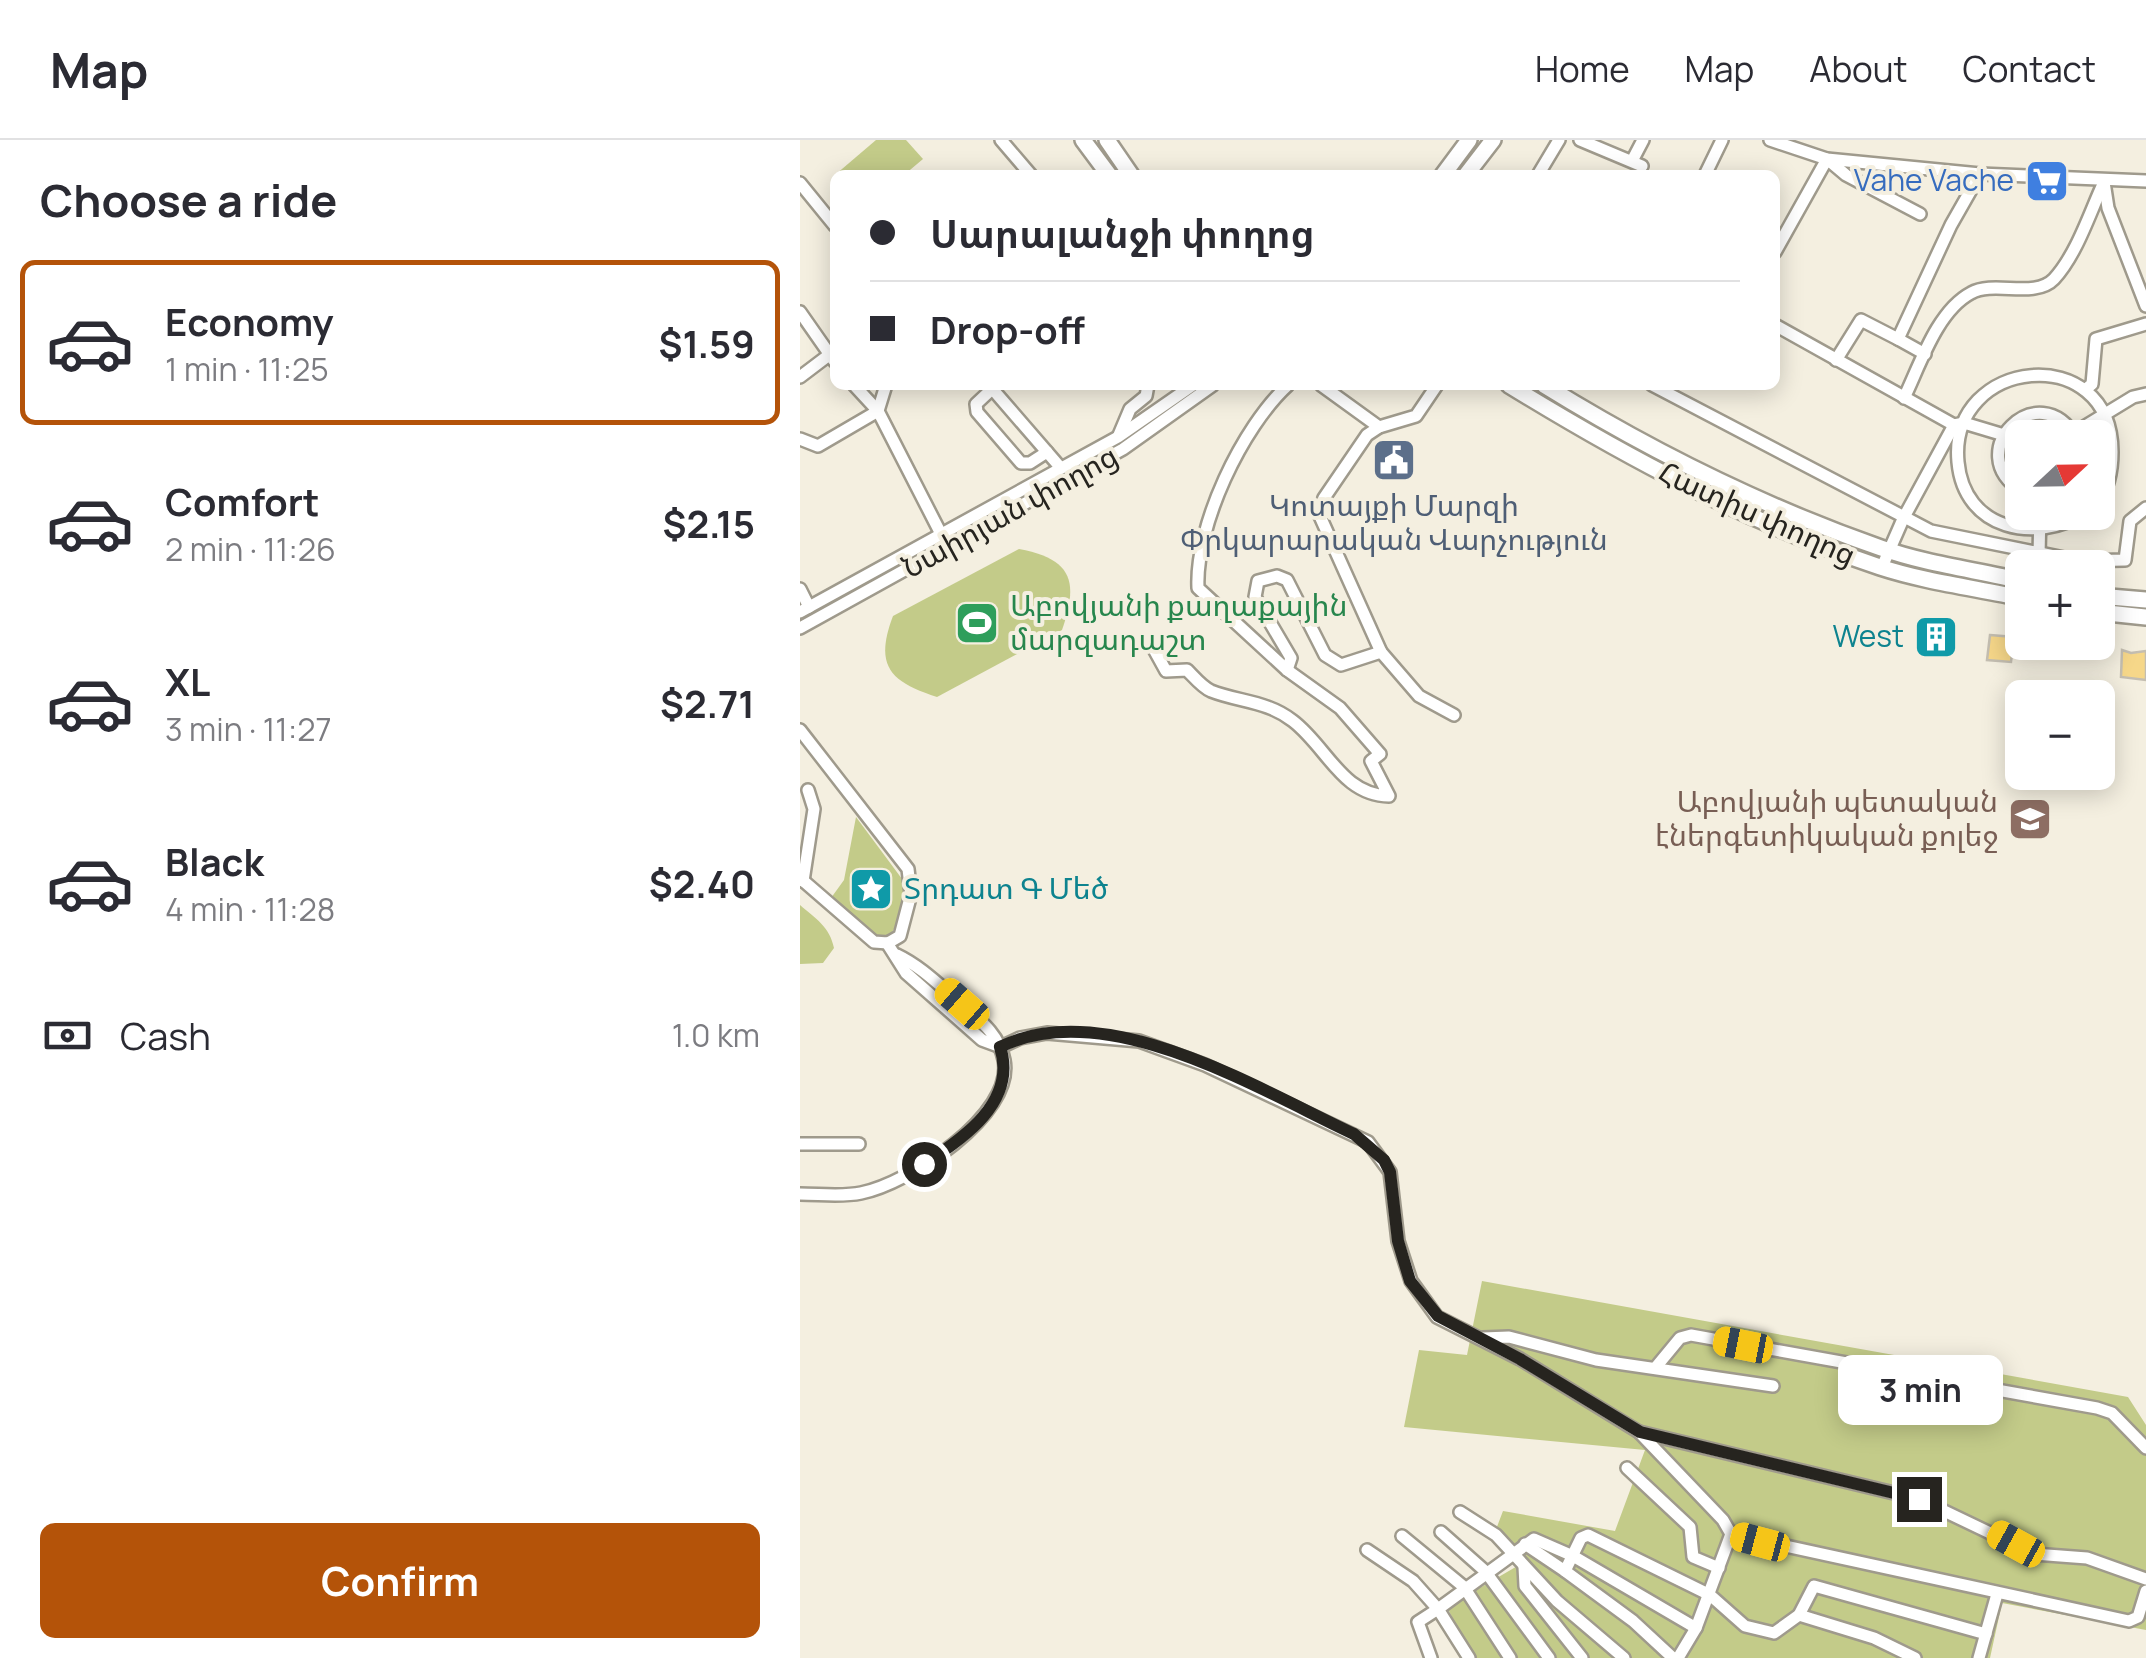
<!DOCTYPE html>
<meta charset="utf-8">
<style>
:root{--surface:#fff;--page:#f7f7f7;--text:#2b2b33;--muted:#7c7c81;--line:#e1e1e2;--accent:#b45309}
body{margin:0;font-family:Manrope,"Noto Sans Armenian",sans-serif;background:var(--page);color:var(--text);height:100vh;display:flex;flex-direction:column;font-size:38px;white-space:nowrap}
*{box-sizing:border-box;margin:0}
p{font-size:32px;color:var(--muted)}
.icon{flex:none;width:55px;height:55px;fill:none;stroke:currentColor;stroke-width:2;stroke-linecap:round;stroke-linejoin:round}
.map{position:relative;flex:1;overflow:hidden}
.side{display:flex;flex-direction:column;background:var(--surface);width:800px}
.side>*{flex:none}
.top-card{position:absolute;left:30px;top:30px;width:950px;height:220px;border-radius:15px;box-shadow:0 5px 25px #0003;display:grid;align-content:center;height:220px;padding:0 40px;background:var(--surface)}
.needle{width:65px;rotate:68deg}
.tools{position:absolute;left:1205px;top:280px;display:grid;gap:20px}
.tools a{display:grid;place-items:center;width:110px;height:110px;border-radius:15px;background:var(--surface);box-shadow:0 5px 25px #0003;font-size:50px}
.end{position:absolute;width:45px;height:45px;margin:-22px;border:12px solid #26241f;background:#fff;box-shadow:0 0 0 5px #fff}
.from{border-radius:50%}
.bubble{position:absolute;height:70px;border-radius:15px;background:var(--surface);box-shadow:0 5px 25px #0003;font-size:32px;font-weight:700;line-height:70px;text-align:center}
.car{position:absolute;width:30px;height:60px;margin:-30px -15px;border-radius:12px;box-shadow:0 0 8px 2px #0007;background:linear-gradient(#f5c518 24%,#345 0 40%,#f5c518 0 76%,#345 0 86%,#f5c518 0)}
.top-card b{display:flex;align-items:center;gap:35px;height:95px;font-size:38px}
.top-card b+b{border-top:2px solid var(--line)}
.top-card i{width:25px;height:25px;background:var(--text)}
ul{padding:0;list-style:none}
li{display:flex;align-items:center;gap:30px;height:165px;margin:0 20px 15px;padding:0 20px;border:5px solid transparent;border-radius:15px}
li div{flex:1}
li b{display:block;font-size:38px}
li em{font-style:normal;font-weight:700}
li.selected{border-color:var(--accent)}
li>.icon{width:90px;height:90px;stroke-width:1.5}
h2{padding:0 40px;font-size:45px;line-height:120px}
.pay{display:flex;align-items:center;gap:25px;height:110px;padding:0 40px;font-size:38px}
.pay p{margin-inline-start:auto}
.button{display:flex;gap:20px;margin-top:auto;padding:20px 40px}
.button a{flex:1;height:115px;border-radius:15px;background:var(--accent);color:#fff;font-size:40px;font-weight:700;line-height:115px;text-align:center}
header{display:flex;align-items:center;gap:60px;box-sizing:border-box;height:140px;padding:0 50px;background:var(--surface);border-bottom:2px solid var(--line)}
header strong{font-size:48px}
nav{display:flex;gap:55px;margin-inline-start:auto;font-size:35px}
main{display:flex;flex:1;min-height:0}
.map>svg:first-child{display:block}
.green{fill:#c3cb89}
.building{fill:#f6d789;stroke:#c4beb1;stroke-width:2.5}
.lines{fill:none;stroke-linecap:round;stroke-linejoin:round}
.minor-casing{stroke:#9f9a8c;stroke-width:16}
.major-casing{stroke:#9f9a8c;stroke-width:20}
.minor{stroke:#fff;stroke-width:11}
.major{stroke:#fff;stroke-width:15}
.route{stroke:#26241f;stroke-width:12}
.labels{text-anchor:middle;stroke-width:8;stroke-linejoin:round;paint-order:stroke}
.shop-label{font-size:30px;fill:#366cbe;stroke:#f4efe0;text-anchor:end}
.service-label{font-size:30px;fill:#4e5e75;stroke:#f4efe0}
.street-label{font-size:30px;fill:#26241f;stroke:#f4efe0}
.leisure-label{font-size:30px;fill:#27864d;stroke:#f4efe0;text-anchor:start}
.culture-label{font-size:30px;fill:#0d838f;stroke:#f4efe0;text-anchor:end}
.education-label{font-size:30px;fill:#785e54;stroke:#f4efe0;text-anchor:end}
</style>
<header>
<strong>Map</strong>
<nav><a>Home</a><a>Map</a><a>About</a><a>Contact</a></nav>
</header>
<main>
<section class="side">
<h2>Choose a ride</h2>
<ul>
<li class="selected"><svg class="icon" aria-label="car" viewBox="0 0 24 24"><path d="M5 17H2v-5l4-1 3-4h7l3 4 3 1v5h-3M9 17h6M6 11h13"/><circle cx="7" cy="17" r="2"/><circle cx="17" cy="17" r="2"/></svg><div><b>Economy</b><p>1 min · 11:25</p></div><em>$1.59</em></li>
<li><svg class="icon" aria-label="car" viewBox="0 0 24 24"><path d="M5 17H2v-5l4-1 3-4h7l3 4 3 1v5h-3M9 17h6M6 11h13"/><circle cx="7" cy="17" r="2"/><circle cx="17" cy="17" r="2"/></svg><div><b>Comfort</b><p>2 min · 11:26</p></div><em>$2.15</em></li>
<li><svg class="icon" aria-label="car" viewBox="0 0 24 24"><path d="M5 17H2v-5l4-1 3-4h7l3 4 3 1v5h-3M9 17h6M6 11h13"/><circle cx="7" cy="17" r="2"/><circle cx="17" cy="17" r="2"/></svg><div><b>XL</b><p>3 min · 11:27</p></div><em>$2.71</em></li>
<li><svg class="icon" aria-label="car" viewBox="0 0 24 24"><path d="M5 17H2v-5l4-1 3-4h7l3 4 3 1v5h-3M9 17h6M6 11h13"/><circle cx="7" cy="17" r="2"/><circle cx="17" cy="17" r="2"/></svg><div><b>Black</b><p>4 min · 11:28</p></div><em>$2.40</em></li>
</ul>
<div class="pay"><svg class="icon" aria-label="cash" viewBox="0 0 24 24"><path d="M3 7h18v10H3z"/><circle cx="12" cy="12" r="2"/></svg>Cash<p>1.0 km</p></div>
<div class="button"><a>Confirm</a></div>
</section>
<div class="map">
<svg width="1346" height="1518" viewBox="0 0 1346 1518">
<rect width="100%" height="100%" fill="#f4efe0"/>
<g class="green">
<polygon points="76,0 106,0 123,19 104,35 35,35"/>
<path d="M219,409C272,419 279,441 262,490L137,557C90,542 74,526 93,476Z"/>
<path d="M56,677L105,743C103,762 101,796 79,800L31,758L44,740Z"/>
<path d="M0,765C15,778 30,787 34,808L23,823L0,824Z"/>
<polygon points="682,1141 1328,1257 1346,1285 1346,1490 1202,1463 1190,1518 672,1518 647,1467 726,1421 695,1392 703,1371 815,1391 845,1310 604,1287 619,1210 667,1215"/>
</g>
<g class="building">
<polygon points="1190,495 1214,497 1211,522 1187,520"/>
<polygon points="1322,510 1331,513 1346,511 1346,540 1321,537"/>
</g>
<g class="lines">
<g class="minor-casing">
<g id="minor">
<polyline points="201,0 231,35"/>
<polyline points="780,0 842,26"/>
<polyline points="970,0 1027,19 1180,34 1346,41"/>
<polyline points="832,21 843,0"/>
<polyline points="738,35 759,0"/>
<polyline points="905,35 922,0"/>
<polyline points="1304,42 1308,68 1346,166"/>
<polyline points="0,43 35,86"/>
<polyline points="975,112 1027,19 1046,35 1120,74"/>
<polyline points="0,172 35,222"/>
<polyline points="975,185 1154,285 1164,283 1204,295"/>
<polyline points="1125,214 1098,199 1151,85 1180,34"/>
<polyline points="1036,220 1061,180 1098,199"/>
<polyline points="0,237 29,215"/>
<polyline points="86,245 78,271 141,394"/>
<polyline points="189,245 260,327"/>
<polyline points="521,245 579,287"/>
<polyline points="637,245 616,276 579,287 567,295 524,358 519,374 581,512 619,556 654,575"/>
<polyline points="852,245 1131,391 1279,421 1325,420 1330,381 1346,368"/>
<polyline points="192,249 176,264 177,272 221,323 230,323 247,312"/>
<polyline points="1285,250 1292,244 1296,199 1346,184"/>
<path d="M1104,258C1120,225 1137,171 1171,153C1194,140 1235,159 1254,139C1277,114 1290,72 1304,42"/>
<polyline points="1274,293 1333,257 1346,254"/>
<polyline points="319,295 330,269 346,256 348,245"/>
<polyline points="0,299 18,306 78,271 54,245"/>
<path d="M1222,351C1159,313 1239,233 1276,298"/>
<path d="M1286,372C1236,405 1164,390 1158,322C1148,217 1312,200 1312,312C1312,331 1309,348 1298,363"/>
<polyline points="1239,415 1240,372"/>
<polyline points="1082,427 1103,379 1154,285"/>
<polyline points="0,449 9,467"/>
<polyline points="0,472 318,297 393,245"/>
<polyline points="0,488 323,309 413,245"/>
<path d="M350,502L366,531L387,530C394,537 402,547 411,551C439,562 468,561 493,581C527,607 542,655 589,656L571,621L580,614L540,568L487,530L398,448C395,386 442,287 488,245"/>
<polyline points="487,530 491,518 455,457 458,441 477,436 487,440 525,515 541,525 581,512"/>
<polyline points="0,590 108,729 111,754 100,796 88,803 74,802 0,738"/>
<polyline points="3,741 14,669 8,650"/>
<polyline points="87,803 106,833 182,900 201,907 220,898 247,893 339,901 405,925 568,1002 590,1032 598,1101 611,1141 637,1177 720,1219 839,1292 923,1380 931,1394 896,1488 878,1518"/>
<polyline points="0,1004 59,1004"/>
<path d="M0,1054C20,1054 42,1057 61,1053C108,1044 215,975 204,920C199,893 177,878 158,861C138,844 120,826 97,815"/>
<polyline points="683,1198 709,1197 796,1220 973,1246"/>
<polyline points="856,1227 880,1198 891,1195 1297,1268 1312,1273 1346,1308"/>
<polyline points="839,1292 1119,1359 1234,1414 1287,1418 1346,1439"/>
<polyline points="827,1328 890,1387 893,1417 919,1428"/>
<polyline points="660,1372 696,1395 757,1461 824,1518"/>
<polyline points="641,1392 685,1431 749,1518"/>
<polyline points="931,1394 1329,1481 1338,1477 1346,1451"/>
<polyline points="602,1396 664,1447 710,1518"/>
<polyline points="725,1404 765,1431 781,1398 788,1395 910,1455 945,1486 974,1493 999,1475 1014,1446 1186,1494"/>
<polyline points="567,1410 613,1441 638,1469 618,1482 631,1518"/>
<polyline points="724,1427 725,1446 782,1518"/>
<polyline points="765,1431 833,1481 873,1518"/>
<polyline points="999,1475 1074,1498 1115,1518"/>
<polyline points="669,1518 638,1469 734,1399 773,1416 896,1488"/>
<polyline points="1179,1518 1197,1454"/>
</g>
</g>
<g class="major-casing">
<g id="major">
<polyline points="283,0 309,35"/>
<polyline points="307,0 331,35"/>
<polyline points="643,35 669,0"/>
<polyline points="666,35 693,0"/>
<path d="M709,245C826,317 949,383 1080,427C1126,442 1176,448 1222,458"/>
<path d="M744,245C849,310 964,367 1081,408C1126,424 1176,430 1222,441"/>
<polyline points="1298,456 1346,460"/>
<polyline points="1298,472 1346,477"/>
</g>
</g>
<use href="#minor" class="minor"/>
<use href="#major" class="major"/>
</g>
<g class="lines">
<path class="route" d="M124,1024C163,999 218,961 200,907C306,855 458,949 554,994L584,1020L590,1032L598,1101L610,1141L638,1176L720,1219L840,1292L1119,1359"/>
</g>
<defs>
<g id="supermarket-square" transform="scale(2.25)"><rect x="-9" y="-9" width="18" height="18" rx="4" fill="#3f7fe0" stroke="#f4efe0"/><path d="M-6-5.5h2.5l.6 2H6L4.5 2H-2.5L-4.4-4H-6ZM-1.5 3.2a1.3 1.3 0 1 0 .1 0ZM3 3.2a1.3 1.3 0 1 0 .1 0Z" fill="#fff"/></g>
<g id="civic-square" transform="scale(2.25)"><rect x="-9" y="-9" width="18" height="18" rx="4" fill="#5c6f8a" stroke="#f4efe0"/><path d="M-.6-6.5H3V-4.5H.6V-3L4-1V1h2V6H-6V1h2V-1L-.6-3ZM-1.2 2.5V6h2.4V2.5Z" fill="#fff"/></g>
<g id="stadium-square" transform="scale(2.25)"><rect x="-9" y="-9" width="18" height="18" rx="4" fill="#2e9e5b" stroke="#f4efe0"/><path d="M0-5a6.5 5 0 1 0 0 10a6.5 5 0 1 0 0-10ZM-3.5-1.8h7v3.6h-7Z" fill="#fff"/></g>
<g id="building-square" transform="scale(2.25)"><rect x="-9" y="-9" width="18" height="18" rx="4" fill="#0f9aa8" stroke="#f4efe0"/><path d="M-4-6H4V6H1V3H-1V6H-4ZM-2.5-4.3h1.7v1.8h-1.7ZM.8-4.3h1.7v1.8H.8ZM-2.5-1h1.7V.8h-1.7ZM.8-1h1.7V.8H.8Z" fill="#fff"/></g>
<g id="university-square" transform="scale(2.25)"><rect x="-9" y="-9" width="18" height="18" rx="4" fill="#8d6e63" stroke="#f4efe0"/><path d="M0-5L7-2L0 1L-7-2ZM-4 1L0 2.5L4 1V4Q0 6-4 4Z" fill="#fff"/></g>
<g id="sight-square" transform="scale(2.25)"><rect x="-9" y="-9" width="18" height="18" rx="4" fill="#0f9aa8" stroke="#f4efe0"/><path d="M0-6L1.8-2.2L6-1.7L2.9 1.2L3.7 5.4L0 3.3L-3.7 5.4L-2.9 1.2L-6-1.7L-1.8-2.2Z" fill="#fff"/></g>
</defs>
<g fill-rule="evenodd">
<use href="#supermarket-square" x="1247" y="41"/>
<use href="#civic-square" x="594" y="320"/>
<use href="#stadium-square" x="177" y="483"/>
<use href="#building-square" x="1136" y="497"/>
<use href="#university-square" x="1230" y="679"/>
<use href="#sight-square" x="71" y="749"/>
</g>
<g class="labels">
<g class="shop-label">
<text x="1214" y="51">Vahe Vache</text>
</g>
<g class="service-label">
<text x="594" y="376">Կոտայքի Մարզի<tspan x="594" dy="34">Փրկարարական Վարչություն</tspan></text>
</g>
<g class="street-label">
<text transform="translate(210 372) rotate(-29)" y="10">Նաիրյան փողոց</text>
<text transform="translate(957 374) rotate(24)" y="10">Հատիս փողոց</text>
</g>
<g class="leisure-label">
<text x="210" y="476">Աբովյանի քաղաքային<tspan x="210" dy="34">մարզադաշտ</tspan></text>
</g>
<g class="culture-label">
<text x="1104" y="507">West</text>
<text x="104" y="759" text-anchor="start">Տրդատ Գ Մեծ</text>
</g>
<g class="education-label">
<text x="1198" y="672">Աբովյանի պետական<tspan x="1198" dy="34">էներգետիկական քոլեջ</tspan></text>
</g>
</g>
</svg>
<div class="tools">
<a><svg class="needle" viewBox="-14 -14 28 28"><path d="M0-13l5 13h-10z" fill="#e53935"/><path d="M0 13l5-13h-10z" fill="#7c7c81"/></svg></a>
<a>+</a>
<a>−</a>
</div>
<i class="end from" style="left:124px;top:1024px"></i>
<i class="end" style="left:1119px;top:1359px"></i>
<div class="bubble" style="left:1038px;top:1215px;width:165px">3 min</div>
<i class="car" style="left:162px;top:864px;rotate:311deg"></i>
<i class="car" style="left:943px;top:1205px;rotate:281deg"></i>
<i class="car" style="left:960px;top:1402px;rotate:285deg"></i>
<i class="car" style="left:1216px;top:1404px;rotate:299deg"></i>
<div class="top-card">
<b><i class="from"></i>Սարալանջի փողոց</b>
<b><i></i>Drop-off</b>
</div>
</div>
</main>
